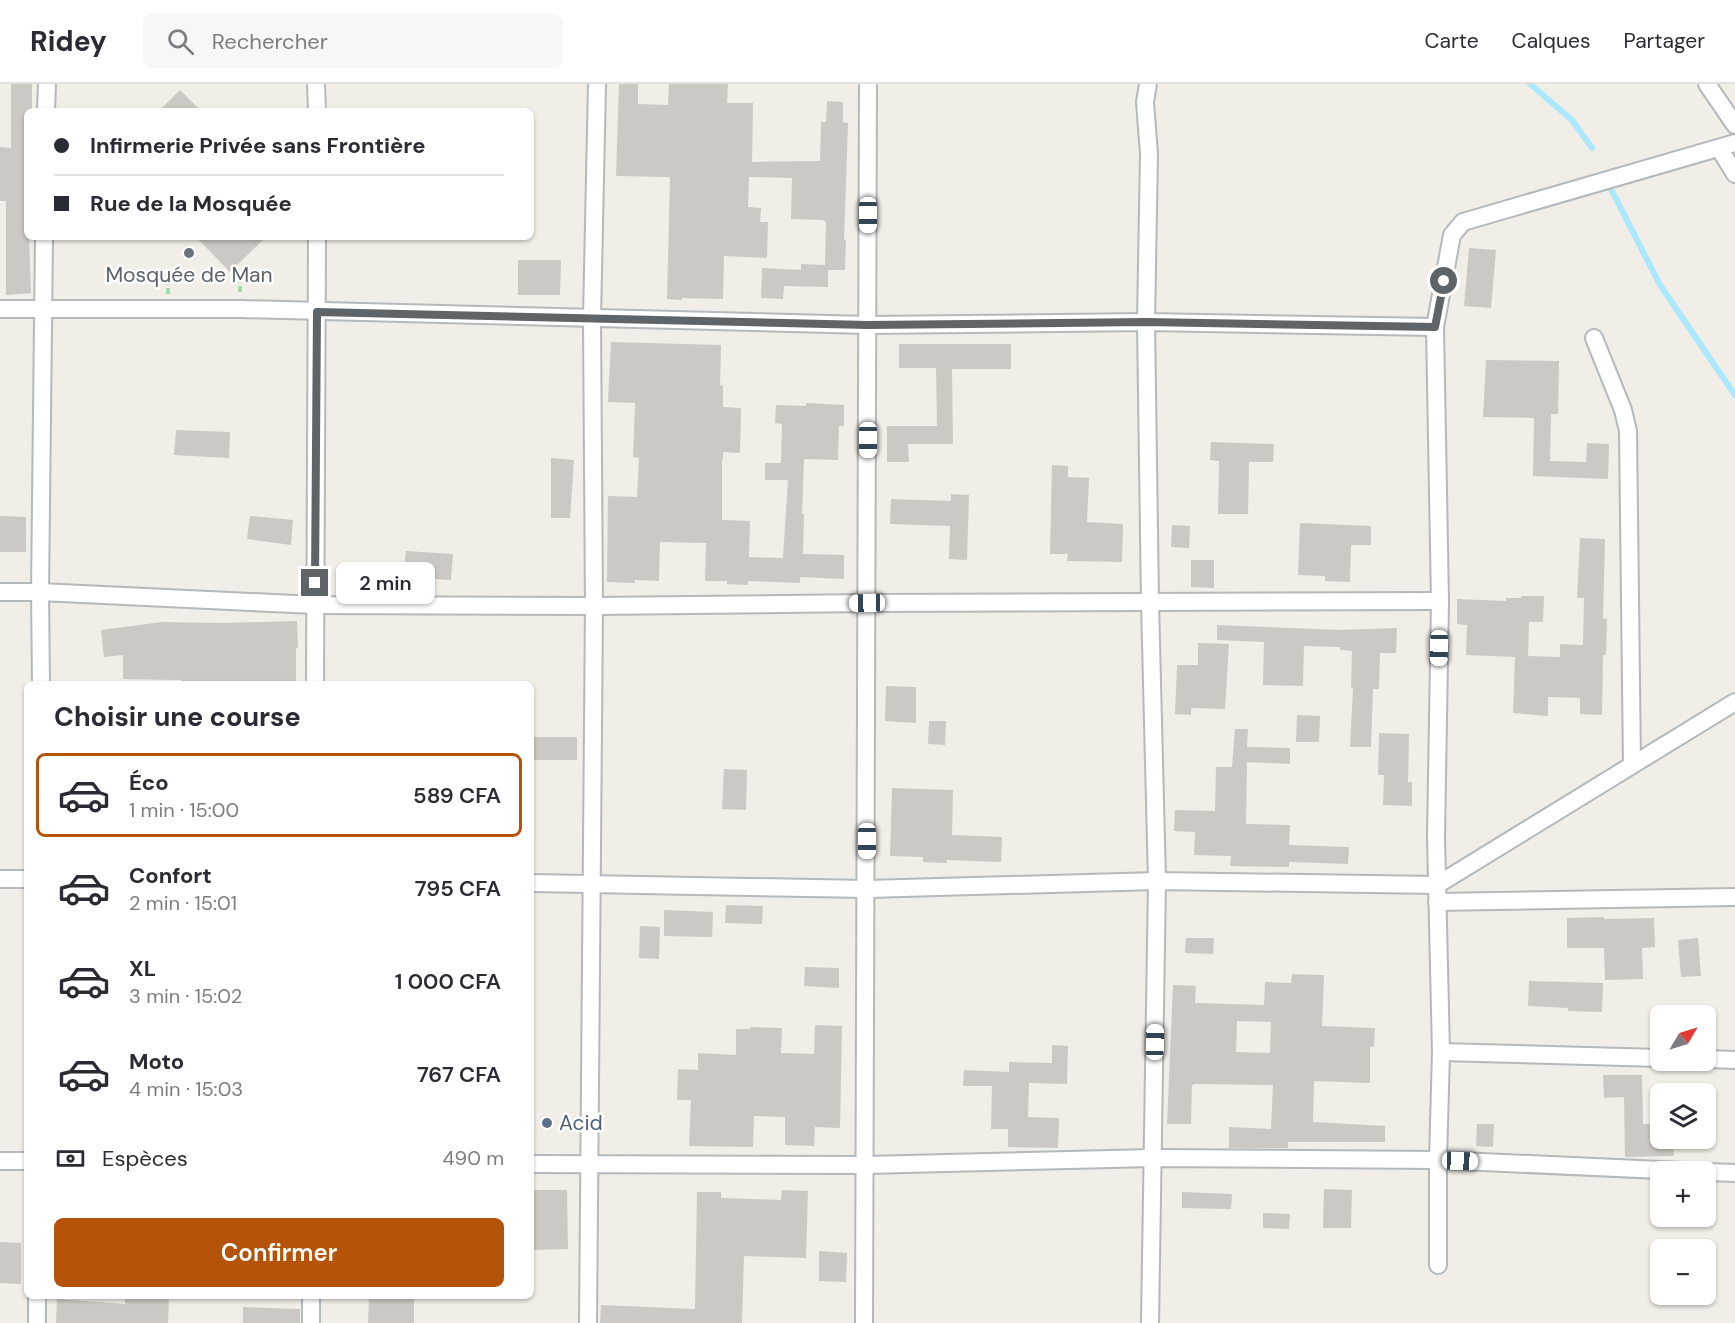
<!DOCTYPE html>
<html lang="fr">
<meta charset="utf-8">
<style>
:root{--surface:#fff;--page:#f7f7f7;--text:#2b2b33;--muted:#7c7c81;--line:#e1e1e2;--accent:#b45309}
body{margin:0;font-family:"DM Sans",sans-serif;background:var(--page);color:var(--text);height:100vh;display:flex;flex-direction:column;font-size:22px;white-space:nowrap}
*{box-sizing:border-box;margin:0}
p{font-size:20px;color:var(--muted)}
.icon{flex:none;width:33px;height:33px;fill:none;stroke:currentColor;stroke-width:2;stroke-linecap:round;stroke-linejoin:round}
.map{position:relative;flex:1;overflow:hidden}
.sheet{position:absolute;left:24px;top:597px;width:510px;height:618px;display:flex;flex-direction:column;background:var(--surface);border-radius:9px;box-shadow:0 2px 4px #0004}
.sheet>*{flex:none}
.hud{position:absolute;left:24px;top:24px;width:510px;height:132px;border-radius:9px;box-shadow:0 2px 4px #0004;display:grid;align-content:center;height:132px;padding:0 30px;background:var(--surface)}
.needle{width:39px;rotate:52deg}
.controls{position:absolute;left:1650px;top:921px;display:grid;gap:12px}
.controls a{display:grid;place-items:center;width:66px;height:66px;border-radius:9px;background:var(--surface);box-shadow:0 2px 4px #0004;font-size:30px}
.end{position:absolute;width:27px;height:27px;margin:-14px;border:8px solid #5e6468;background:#fff;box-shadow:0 0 0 3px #fff}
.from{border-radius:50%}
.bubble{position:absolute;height:42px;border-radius:9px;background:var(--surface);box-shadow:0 2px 4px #0004;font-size:20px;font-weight:600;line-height:42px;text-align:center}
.car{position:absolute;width:18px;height:36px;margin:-18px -9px;border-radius:8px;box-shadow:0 0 4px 2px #0007;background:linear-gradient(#fff 24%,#345 0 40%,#fff 0 76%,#345 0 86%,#fff 0)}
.hud b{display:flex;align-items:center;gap:21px;height:57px;font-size:22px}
.hud b+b{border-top:2px solid var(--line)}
.hud i{width:15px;height:15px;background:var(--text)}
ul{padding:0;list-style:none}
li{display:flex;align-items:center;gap:18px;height:84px;margin:0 12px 9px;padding:0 18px;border:3px solid transparent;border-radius:9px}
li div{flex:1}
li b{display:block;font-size:22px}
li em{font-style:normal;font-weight:600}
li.selected{border-color:var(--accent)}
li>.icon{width:54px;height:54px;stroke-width:1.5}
h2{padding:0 30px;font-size:27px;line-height:72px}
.pay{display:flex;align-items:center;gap:15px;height:66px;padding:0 30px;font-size:22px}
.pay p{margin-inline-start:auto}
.cta{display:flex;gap:12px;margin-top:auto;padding:12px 30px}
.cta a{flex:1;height:69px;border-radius:9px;background:var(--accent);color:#fff;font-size:24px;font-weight:600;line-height:69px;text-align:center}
header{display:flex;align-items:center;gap:36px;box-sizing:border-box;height:84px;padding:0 30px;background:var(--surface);border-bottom:2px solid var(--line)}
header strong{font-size:28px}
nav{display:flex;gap:33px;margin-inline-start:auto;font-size:21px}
.search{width:420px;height:54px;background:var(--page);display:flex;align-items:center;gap:15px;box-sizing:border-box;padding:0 21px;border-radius:9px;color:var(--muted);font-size:22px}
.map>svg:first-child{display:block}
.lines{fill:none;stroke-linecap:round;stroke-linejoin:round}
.stream{stroke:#aae8ff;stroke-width:6}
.building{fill:#ccc8c3;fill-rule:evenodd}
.minor-casing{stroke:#b4b9bc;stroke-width:20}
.path{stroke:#a5ddaa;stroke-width:4;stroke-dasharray:6 3;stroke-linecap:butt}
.minor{stroke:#fff;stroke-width:16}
.route{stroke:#5e6468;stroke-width:8}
.worship-dot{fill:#6b7280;stroke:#fff;stroke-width:2}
.service-dot{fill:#5c6f8a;stroke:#fff;stroke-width:2}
.labels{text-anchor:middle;stroke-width:5;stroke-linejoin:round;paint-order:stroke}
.worship-label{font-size:21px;fill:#5b616d;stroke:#fff}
.service-label{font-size:21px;fill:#4e5e75;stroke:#fff;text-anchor:start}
</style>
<header>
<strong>Ridey</strong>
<div class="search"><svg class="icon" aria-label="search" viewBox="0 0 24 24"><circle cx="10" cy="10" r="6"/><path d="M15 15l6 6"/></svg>Rechercher</div>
<nav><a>Carte</a><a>Calques</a><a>Partager</a></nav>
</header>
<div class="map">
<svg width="1735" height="1239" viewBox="0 0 1735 1239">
<rect width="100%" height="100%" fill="#f1ede7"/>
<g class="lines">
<g class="stream">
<polyline points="1530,0 1572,36 1592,64"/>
<polyline points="1611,105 1660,201 1735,311"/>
</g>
</g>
<g class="building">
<polygon points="11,0 32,0 32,27 27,27 27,153 29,153 31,209 6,211 6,117 0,117 0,63 11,64"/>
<polygon points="619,0 638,0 638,20 668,21 669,0 728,0 727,19 753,19 752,78 820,77 821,38 826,38 827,17 843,18 843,38 848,39 844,156 846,156 845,186 828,186 828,203 784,202 783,215 761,214 762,184 801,186 801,180 825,181 826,138 823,136 791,135 792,94 749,93 748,123 761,124 760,138 768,138 767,174 724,172 723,215 682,214 682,216 667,215 670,93 616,92"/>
<polygon points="180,6 201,27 159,27"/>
<polygon points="196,153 266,153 230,188"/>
<polygon points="1469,164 1496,166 1491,224 1464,222"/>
<polygon points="518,176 561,176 560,211 518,211"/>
<polygon points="611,258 721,261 720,301 723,302 723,323 741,324 740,369 723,368 723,375 722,375 722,436 750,437 749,473 783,474 788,396 765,396 765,379 781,379 782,340 775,339 776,321 806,322 806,319 844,321 844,342 839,342 838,376 804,375 802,430 804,430 803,470 844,471 844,495 800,493 800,499 748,497 748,501 727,500 727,497 705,497 706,459 660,458 659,497 635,496 635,499 607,498 608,412 637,413 639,374 633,373 635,319 608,318"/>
<polygon points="899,260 1011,260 1011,285 952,285 953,360 908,360 909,378 887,378 887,342 937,342 936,284 899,284"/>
<polygon points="1486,276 1559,277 1558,330 1551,330 1550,377 1586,378 1587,359 1609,360 1608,395 1533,392 1534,334 1483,333"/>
<polygon points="176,346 230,348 229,374 174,371"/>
<polygon points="1211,358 1274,360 1273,378 1249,378 1248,430 1218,430 1219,377 1210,376"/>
<polygon points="551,374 574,376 570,434 551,434"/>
<polygon points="1052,381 1068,382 1068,393 1089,394 1087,438 1123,440 1122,478 1067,477 1068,470 1050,470"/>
<polygon points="951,410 969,411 967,476 949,475 950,442 890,440 891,415 951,417"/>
<polygon points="0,432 26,433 26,468 0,468"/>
<polygon points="250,432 293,436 291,461 247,455"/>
<polygon points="1300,439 1371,442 1371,461 1351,461 1350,498 1325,497 1325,492 1298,491"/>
<polygon points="1172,441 1190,442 1189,464 1171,463"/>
<polygon points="1580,454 1605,455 1603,534 1607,535 1606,571 1603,571 1602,631 1580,630 1580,614 1548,613 1548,632 1513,629 1515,573 1466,571 1467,541 1457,540 1457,515 1506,517 1506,514 1521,514 1521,512 1544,512 1543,538 1529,538 1528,572 1560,573 1560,560 1583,561 1584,514 1577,514"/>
<polygon points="406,467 453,470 451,496 403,493"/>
<polygon points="1191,476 1214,476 1214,504 1191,503"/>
<polygon points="297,537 298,564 296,564 296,600 241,600 241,598 205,597 205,600 181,600 181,596 123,595 123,571 104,573 101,546 162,538 224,539"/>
<polygon points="1217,541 1341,546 1397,544 1396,569 1380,569 1379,605 1373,605 1371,663 1350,663 1353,604 1351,604 1352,567 1340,566 1340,563 1304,562 1303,602 1263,601 1264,558 1217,556"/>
<polygon points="1198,559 1229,560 1225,625 1191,624 1191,631 1175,630 1177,581 1198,581"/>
<polygon points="886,602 916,603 916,639 885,637"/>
<polygon points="1297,631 1320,632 1319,658 1296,658"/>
<polygon points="929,637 946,637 945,661 928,660"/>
<polygon points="1235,645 1248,645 1247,663 1290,664 1290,680 1247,678 1246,740 1290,741 1289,761 1349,763 1348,780 1289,778 1289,783 1230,782 1231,772 1194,771 1195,748 1174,747 1175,726 1215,727 1216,683 1232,683"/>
<polygon points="1379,649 1409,650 1408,698 1412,698 1412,722 1383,721 1384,691 1378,691"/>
<rect x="531" y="653" width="46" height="23"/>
<polygon points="724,685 747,686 746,726 722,725"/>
<polygon points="892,704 953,706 952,751 1002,753 1001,778 947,776 947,779 923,778 923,773 890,772"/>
<polygon points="726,821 763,822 762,840 725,839"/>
<polygon points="664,826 713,828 712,853 664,852"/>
<polygon points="1604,833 1604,835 1654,834 1655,863 1642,864 1643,895 1605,896 1604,864 1567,864 1567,834"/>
<polygon points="640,842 660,843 659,875 639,874"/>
<polygon points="1186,854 1214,854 1213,870 1185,869"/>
<polygon points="1698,854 1701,892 1681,893 1678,856"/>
<polygon points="805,883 839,884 839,904 804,902"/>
<path d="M1292,890L1324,891L1322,942L1375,944L1374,963L1370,962V999L1314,997L1313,1038L1385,1042V1058H1288V1064H1229V1043L1271,1045L1273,1001L1195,1000L1192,1001L1191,1040H1167L1173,901L1196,902L1195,919L1264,921L1265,898L1291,899ZM1237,937L1271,938L1270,969L1236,968Z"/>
<polygon points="1529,897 1603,899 1602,928 1568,927 1568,924 1528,922"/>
<polygon points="815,941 842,942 840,1044 815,1043 814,1062 785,1061 785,1033 754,1032 753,1063 689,1062 691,1016 677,1016 678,985 698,986 698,969 736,971 736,945 750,945 750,943 782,944 781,969 814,970"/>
<polygon points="1052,961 1068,962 1067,1000 1029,999 1028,1033 1059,1034 1058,1064 1008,1063 1008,1045 991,1045 992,1002 963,1002 964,986 1009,988 1009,978 1052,979"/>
<polygon points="1603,991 1642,991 1643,1040 1660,1040 1660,1054 1673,1054 1674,1072 1625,1073 1624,1013 1604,1014"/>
<polygon points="1477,1040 1494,1040 1493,1063 1476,1062"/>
<polygon points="1324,1105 1352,1106 1351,1144 1323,1144"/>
<polygon points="531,1106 567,1106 568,1165 531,1166"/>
<polygon points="782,1106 808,1107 806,1174 744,1172 742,1239 600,1239 601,1221 695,1225 697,1108 721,1108 721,1114 781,1116"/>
<polygon points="1182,1108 1232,1110 1231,1125 1182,1124"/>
<polygon points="1263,1129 1290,1130 1289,1145 1263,1144"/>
<polygon points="0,1158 21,1159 21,1200 0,1199"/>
<polygon points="819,1167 847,1169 846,1198 819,1197"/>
<polygon points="125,1212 169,1212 168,1239 56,1239 57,1215 125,1220"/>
<polygon points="369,1212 414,1212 414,1239 368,1239"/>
<polygon points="243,1223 300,1225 300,1239 243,1239"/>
</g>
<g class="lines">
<g class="minor-casing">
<g id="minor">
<polyline points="316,0 317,27"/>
<polyline points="1148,0 1145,18 1149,70 1146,238 1150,518 1157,797 1150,1239"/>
<polyline points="1707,0 1735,41"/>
<polyline points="46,27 47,0"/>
<polyline points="1719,64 1735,90"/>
<polyline points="0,225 241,225 868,241 1146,238 1435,243"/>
<polyline points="1594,254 1623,326 1628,347 1632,681"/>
<polyline points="0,508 40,508 315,521 594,522 867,519 1440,517"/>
<polyline points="41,600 40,508 44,153"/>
<polyline points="315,600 317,153"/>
<polyline points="0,795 27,795"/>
<polyline points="531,799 867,805 1157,797 1437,801 1735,618"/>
<polyline points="1437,818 1735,813"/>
<polyline points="1441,968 1660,974"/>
<polyline points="1706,975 1735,976"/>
<polyline points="0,1077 27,1077"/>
<polyline points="531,1080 866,1081 1153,1074 1438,1076 1705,1088"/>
<polyline points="1706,1088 1735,1089"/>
<polyline points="1438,1181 1438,1076 1441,968 1436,753 1440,517 1435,243 1452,151 1463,138 1735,59"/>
<polyline points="37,1239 37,1212"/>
<polyline points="311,1239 311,1212"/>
<polyline points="588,1239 594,522 592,234 597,0"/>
<polyline points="864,1239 868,0"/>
</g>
</g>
<g class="path">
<polyline points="240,193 240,210"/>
<polyline points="168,210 168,192"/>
</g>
<use href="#minor" class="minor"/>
</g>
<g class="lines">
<polyline class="route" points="315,499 317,228 868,241 1146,238 1435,243 1444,197"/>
</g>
<circle class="worship-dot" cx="189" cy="169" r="6"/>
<circle class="service-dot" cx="547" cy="1039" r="6"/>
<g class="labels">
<g class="worship-label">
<text x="189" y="198">Mosquée de Man</text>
</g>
<g class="service-label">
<text x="559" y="1046">Acid</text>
</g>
</g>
</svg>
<div class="controls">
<a><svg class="needle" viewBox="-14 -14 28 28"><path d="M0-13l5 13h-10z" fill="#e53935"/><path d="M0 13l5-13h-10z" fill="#7c7c81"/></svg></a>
<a><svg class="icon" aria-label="layers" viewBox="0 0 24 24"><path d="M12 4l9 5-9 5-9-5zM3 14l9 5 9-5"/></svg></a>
<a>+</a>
<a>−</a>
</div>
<i class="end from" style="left:1444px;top:197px"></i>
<i class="end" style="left:315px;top:499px"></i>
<div class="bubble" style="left:336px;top:478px;width:99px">2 min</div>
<i class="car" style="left:868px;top:131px;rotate:180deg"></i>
<i class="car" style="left:868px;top:356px;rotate:180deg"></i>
<i class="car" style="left:867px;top:519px;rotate:269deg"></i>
<i class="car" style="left:1439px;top:564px;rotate:181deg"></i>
<i class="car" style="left:867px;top:757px;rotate:180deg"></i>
<i class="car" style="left:1155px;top:958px;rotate:1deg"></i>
<i class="car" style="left:1460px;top:1077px;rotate:92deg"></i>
<div class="hud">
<b><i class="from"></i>Infirmerie Privée sans Frontière</b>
<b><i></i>Rue de la Mosquée</b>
</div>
<section class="sheet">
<h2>Choisir une course</h2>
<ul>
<li class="selected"><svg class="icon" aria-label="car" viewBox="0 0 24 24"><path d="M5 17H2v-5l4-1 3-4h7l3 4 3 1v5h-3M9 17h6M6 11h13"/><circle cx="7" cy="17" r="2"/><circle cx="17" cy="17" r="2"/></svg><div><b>Éco</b><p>1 min · 15:00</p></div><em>589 CFA</em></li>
<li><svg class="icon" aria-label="car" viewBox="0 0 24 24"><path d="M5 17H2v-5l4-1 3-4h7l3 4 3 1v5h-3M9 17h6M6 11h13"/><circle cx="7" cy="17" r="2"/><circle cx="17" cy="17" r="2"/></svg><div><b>Confort</b><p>2 min · 15:01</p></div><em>795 CFA</em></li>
<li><svg class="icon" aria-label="car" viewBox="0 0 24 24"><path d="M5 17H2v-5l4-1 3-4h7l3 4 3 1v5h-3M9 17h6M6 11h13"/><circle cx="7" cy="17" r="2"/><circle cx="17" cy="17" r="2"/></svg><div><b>XL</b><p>3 min · 15:02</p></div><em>1 000 CFA</em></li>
<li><svg class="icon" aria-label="car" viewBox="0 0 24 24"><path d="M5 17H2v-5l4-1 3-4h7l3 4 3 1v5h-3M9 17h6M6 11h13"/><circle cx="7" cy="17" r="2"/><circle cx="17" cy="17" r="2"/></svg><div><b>Moto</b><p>4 min · 15:03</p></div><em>767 CFA</em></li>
</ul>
<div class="pay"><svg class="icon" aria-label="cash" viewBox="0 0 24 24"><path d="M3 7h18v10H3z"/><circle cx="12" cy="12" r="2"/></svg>Espèces<p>490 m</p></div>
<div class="cta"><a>Confirmer</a></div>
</section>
</div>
